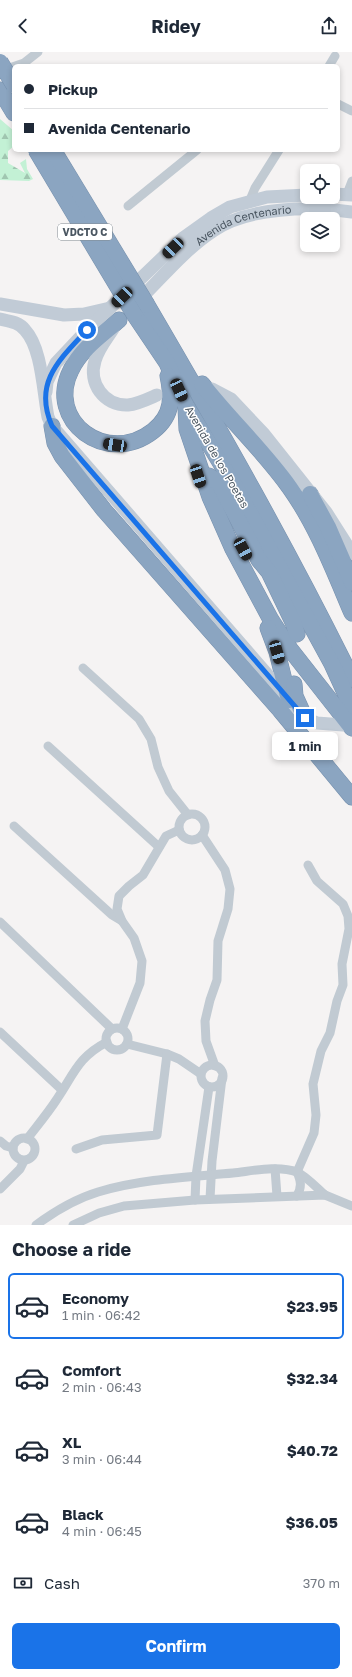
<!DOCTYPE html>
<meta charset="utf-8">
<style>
:root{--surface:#fff;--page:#f2f2f3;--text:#1f2937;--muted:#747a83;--line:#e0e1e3;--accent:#1a73e8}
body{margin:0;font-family:"Golos Text",sans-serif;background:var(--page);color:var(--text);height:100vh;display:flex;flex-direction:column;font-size:15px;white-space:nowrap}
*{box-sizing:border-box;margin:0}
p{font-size:13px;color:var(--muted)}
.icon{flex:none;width:22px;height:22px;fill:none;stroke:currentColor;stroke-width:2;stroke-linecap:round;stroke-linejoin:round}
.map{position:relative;height:1173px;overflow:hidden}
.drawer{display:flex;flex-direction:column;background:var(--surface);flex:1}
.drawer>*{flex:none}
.guide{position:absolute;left:12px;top:12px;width:328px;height:88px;border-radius:6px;box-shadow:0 2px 6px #0003;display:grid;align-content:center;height:88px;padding:0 12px;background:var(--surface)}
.buttons{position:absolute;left:300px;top:112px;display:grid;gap:8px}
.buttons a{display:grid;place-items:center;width:40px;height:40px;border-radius:6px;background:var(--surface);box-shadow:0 2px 6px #0003;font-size:20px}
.end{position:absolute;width:18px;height:18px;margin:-9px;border:5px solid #1a73e8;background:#fff;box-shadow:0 0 0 2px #fff}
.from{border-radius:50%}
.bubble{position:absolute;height:28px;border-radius:6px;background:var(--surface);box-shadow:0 2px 6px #0003;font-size:13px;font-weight:700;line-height:28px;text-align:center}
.car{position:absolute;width:12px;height:24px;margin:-12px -6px;border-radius:5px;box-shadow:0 0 3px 1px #0007;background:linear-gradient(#222 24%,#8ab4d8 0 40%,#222 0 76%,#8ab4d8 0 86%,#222 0)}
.guide b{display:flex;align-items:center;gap:14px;height:38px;font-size:15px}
.guide b+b{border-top:1px solid var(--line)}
.guide i{width:10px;height:10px;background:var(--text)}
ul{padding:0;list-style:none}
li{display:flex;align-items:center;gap:12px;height:66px;margin:0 8px 6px;padding:0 4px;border:2px solid transparent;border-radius:6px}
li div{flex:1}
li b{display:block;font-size:15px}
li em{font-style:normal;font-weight:700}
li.active{border-color:var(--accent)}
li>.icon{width:36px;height:36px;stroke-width:1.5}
h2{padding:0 12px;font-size:18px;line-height:48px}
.pay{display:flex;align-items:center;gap:10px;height:44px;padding:0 12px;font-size:15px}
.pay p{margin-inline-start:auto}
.cta{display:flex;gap:8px;margin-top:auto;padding:8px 12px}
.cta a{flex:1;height:46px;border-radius:6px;background:var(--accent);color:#fff;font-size:16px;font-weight:700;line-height:46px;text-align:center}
header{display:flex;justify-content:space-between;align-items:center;height:52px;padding:0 12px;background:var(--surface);font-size:18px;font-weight:700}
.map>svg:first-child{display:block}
.forest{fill:url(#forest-firs)}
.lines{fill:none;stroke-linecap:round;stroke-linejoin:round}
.highway-casing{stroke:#7690ad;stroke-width:17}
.street{stroke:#c1cad2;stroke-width:9}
.secondary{stroke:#c1cbd6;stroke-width:13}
.highway{stroke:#8ba5c1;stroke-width:16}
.highway-bridge-casing{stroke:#7690ad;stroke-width:17;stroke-linecap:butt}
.highway-bridge{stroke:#8ba5c1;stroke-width:16}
.route{stroke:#1a73e8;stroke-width:5}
.labels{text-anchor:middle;stroke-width:3;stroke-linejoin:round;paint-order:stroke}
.shield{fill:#fff;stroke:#808990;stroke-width:1}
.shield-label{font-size:10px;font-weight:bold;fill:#4a5661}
.street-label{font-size:11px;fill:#4a5661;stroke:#fff}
</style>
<header><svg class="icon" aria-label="back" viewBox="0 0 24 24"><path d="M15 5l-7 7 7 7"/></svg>Ridey<svg class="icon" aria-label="share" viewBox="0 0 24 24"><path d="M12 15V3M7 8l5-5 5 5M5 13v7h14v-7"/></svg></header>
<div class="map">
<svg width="352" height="1173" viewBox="0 0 352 1173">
<defs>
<pattern id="forest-firs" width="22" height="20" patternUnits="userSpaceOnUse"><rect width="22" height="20" fill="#c3f1d5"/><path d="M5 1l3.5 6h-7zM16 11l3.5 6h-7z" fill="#a0c6b0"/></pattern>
</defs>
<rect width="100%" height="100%" fill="#f5f3f3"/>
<polygon class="forest" points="0,67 14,79 14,94 8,99 8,111 25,121 20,111 26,107 27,117 33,127 29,129 0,128"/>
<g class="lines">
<g class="highway-casing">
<g id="highway">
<polyline points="0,38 14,61"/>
<path d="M147,253C219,376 289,499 352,627"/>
<polyline points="134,262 167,311 185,352 237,438 332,612 352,656"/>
<path d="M119,268C102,283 81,297 71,318C45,369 107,415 153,379C162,372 168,364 170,352C171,343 170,333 168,324"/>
<path d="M202,332C230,368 264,399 290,436C317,474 334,519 352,561"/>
<polyline points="186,355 187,377 210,445 233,497 271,568 290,597 352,676"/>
<polyline points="52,374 55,391 62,404 104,458 280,658 352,745"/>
<polyline points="209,424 219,431 259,508 269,520 293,570 297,582"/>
<polyline points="310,442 328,475 352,530"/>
<polyline points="268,576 277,600 289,648"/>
<polyline points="294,632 295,644 305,666"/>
</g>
</g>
<g class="street">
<polyline points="329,14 335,4"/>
<polyline points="1,19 24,11 38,0"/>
<polyline points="338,52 352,59"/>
<polyline points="347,142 352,129"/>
<polyline points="250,148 255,136 279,98"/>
<polyline points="128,154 197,98"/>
<polyline points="83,616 139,667 151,687 158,715 169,739 188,763"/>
<polyline points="48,694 159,795"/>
<circle cx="192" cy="775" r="13"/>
<polyline points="14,774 112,863 122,869"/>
<polyline points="202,783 225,818 230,837 228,857 218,889 217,928 210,948 205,969 206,989 215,1014"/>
<polyline points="0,870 112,977"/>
<circle cx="117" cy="987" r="11"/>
<polyline points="122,977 140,931 142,909 134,886 122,869 117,857 119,844 129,834 143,823 166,784 179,778"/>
<polyline points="0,980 62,1038"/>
<polyline points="127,992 167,1002 179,1007 201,1022"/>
<circle cx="212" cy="1024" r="11"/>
<circle cx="24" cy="1097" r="11"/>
<path d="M27,1087C37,1074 48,1061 57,1047C74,1022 78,1005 107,990"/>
<polyline points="0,1089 6,1094 13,1096"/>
<polyline points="76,1097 102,1088 157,1083 167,1002"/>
<polyline points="275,1117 277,1144"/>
<polyline points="0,1137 20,1117 24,1109"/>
<path d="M297,1144C302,1135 301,1129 297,1120L314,1081L316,1063L313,1032L321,999L330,981L337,949L343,933L342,912L349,877L348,864L343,852L317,829L308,813"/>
<polyline points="210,1147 212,1109 222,1026"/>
<polyline points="195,1148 196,1124 209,1035"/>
<path d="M36,1173C55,1159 75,1147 98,1140C141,1127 189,1125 233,1121C252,1119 278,1113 297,1120C306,1124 317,1136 325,1143"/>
<polyline points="73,1173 99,1161 124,1154 195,1148 325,1143 352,1154"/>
</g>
<g class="secondary">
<polyline points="333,142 352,143"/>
<polyline points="0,252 64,263 84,262 110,256"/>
<path id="s1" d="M135,252C160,228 184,198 213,179C246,155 312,154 352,160"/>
<path d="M0,267C9,269 19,270 25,278C42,296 43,340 48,365L52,374L305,666L317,671L343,673"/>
<path d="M113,277C106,288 98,297 95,309C88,331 104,354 128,353C138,352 148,347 157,343"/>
<polyline points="212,337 231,347 264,382 326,460 352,501"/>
<polyline points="46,340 47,330 56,311 87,278 183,186 211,166 230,155 267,145 307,143"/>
</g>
<use href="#highway" class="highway"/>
<g class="highway-bridge-casing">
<g id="highway-bridge">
<polyline points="0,10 14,33"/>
<polyline points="36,98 134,262"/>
<polyline points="53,98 147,253"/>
</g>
</g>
<use href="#highway-bridge" class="highway-bridge"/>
</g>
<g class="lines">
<path class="route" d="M87,278C59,308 33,331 52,374L305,666"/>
</g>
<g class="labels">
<rect class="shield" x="58" y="172" width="54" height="16" rx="3"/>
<g class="shield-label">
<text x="85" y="184">VDCTO C</text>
</g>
<g class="street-label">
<text dy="4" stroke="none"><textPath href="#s1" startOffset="138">Avenida Centenario</textPath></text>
<text transform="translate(217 405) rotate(60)" y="4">Avenida de los Poetas</text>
</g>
</g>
</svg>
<div class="buttons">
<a><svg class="icon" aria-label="locate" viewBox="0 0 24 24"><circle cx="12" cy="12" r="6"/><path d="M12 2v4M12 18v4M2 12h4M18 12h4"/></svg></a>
<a><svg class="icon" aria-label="layers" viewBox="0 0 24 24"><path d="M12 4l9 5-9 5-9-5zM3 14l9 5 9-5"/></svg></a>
</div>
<i class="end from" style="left:87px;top:278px"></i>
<i class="end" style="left:305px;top:666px"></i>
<div class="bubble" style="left:272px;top:680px;width:66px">1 min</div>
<i class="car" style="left:173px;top:196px;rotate:226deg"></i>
<i class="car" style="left:122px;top:245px;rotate:226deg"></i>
<i class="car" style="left:179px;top:338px;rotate:155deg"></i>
<i class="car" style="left:115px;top:393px;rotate:279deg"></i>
<i class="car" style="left:198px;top:424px;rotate:162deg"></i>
<i class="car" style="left:243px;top:497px;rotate:152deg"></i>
<i class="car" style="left:277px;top:600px;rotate:164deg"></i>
<div class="guide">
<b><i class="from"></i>Pickup</b>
<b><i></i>Avenida Centenario</b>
</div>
</div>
<section class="drawer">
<h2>Choose a ride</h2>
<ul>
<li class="active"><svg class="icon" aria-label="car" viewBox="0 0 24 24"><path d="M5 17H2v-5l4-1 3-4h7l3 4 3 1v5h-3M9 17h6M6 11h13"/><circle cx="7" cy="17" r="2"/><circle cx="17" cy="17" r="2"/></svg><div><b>Economy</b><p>1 min · 06:42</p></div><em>$23.95</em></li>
<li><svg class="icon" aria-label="car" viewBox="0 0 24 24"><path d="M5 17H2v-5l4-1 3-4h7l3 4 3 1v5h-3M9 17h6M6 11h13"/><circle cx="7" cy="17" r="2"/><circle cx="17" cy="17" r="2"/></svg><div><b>Comfort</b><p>2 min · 06:43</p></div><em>$32.34</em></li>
<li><svg class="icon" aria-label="car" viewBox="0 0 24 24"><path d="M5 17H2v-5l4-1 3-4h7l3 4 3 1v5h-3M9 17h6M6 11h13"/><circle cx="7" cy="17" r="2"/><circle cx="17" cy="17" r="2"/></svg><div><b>XL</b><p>3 min · 06:44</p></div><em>$40.72</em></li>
<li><svg class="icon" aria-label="car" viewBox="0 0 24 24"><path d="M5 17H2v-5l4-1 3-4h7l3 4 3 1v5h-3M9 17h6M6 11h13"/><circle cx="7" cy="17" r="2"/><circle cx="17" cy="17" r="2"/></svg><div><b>Black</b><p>4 min · 06:45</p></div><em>$36.05</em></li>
</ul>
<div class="pay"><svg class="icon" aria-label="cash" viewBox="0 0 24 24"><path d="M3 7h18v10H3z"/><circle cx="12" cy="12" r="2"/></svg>Cash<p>370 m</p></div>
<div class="cta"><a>Confirm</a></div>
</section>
